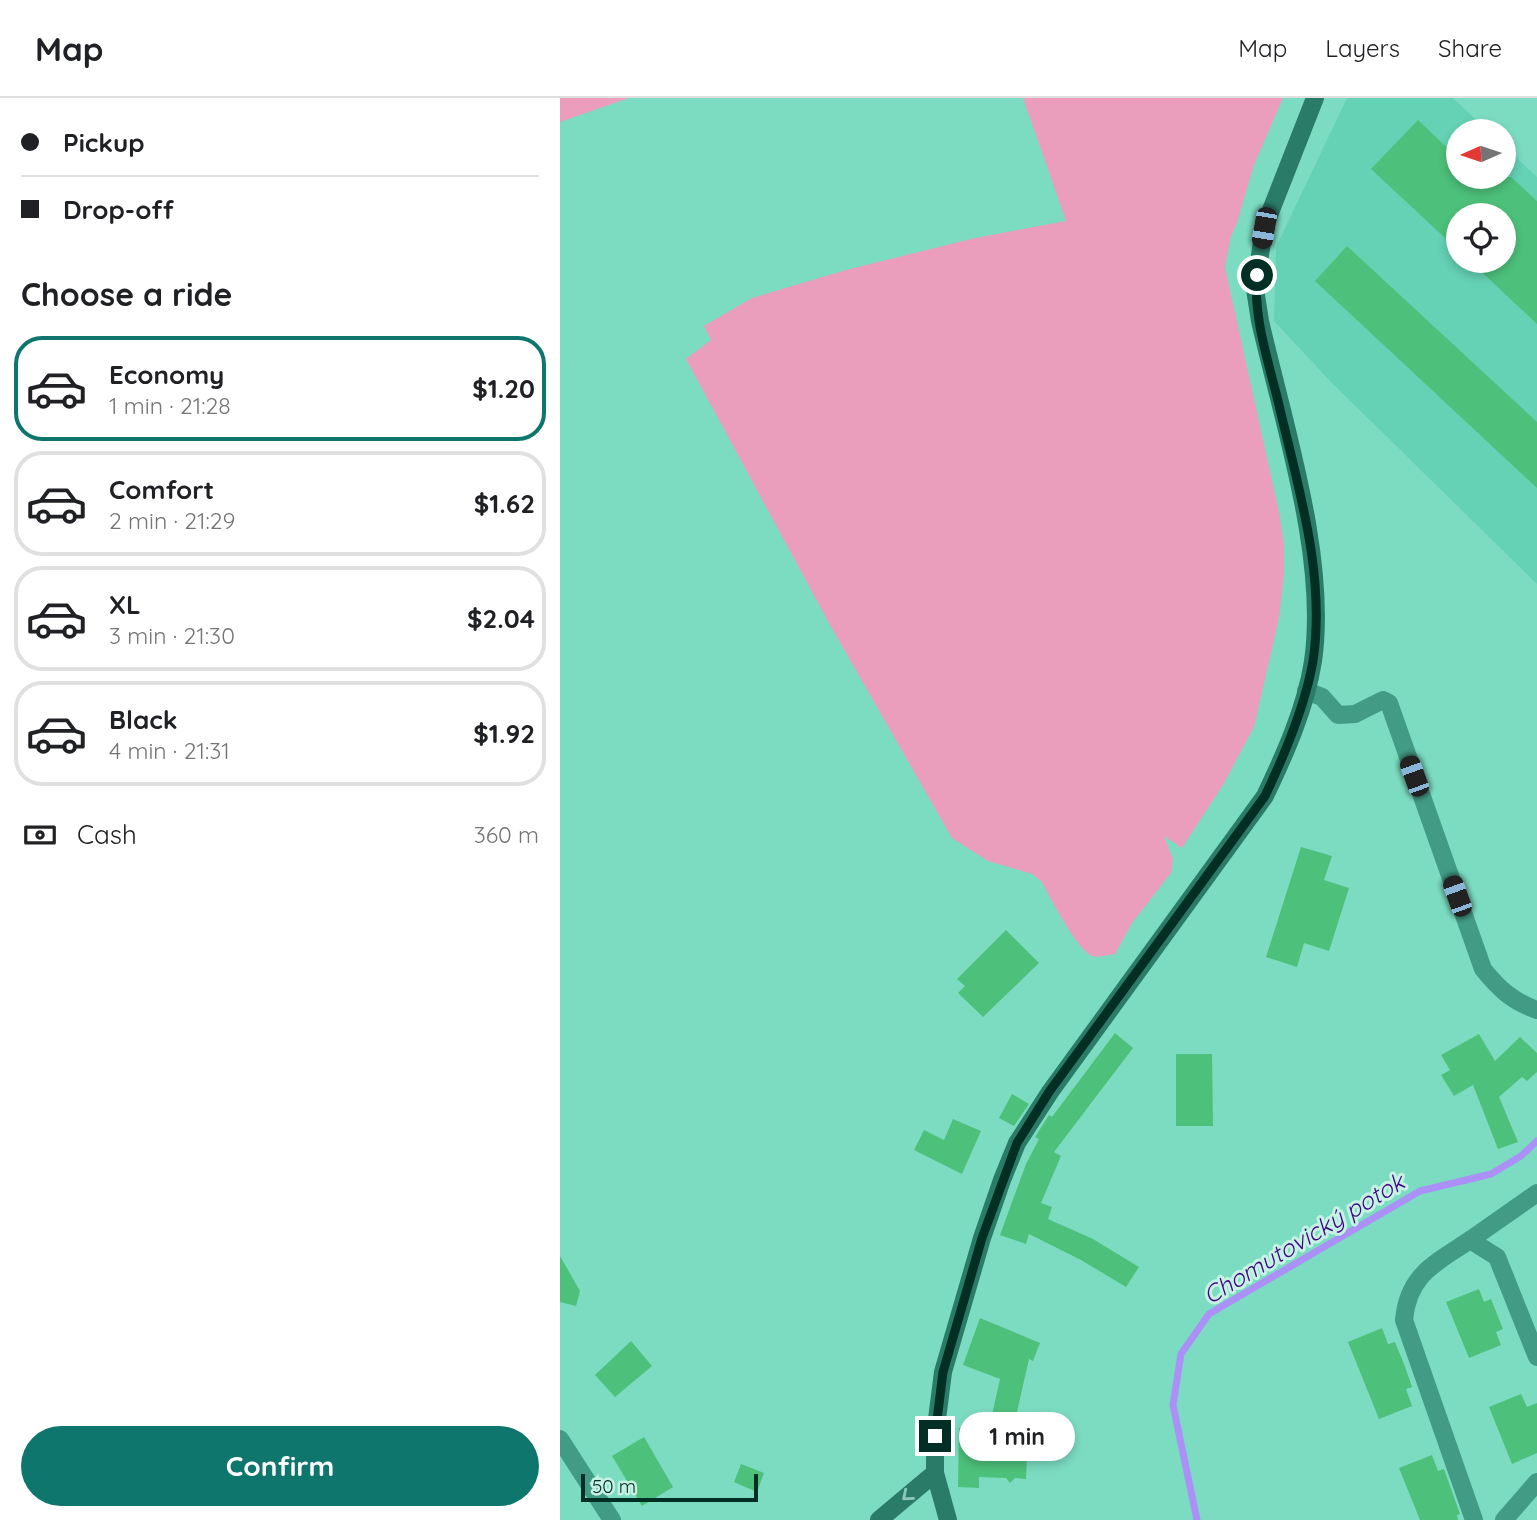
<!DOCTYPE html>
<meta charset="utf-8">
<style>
:root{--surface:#fff;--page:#f2f2f2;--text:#202124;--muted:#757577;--line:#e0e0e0;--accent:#0f766e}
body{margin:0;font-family:Quicksand,sans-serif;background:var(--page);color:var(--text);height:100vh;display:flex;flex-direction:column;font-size:26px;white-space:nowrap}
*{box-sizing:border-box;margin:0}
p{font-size:23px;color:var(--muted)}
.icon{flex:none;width:38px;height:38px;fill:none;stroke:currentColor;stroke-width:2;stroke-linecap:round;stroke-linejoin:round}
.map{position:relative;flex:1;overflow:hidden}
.drawer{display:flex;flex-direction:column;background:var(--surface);width:560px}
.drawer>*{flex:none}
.top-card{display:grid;align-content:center;height:154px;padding:0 21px;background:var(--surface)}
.needle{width:46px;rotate:267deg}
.tools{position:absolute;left:886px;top:21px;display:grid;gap:14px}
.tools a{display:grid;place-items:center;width:70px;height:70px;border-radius:50%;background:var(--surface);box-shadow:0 4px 10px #0003;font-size:35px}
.scale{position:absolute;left:21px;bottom:18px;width:177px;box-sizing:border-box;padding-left:7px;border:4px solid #022e24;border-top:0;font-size:19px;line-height:24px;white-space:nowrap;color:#022e24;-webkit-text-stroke:5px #c6f2e4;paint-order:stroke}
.end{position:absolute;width:32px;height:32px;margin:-16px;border:9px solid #022e24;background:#fff;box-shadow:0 0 0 4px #fff}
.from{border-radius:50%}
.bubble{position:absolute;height:49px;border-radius:24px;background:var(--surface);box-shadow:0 4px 10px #0003;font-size:23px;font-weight:700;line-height:49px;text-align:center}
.car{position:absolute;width:21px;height:42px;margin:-21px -10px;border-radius:9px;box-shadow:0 0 5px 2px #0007;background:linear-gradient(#222 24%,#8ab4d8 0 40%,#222 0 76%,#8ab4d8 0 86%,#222 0)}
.top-card b{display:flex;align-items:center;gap:24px;height:66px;font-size:26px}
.top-card b+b{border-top:2px solid var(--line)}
.top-card i{width:18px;height:18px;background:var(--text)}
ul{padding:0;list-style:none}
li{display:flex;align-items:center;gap:21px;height:105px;margin:0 14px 10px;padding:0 7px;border:4px solid var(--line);border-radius:28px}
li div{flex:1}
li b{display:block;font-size:26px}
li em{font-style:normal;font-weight:700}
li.active{border-color:var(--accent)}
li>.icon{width:63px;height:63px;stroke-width:1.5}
h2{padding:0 21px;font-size:32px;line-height:84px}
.pay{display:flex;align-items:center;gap:18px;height:77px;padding:0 21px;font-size:26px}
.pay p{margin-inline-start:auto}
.cta{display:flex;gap:14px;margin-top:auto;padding:14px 21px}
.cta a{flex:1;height:80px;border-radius:42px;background:var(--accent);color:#fff;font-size:28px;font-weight:700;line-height:80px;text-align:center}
header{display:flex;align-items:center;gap:42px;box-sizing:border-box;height:98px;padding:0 35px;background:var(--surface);border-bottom:2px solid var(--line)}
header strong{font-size:33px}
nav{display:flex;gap:38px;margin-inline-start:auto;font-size:24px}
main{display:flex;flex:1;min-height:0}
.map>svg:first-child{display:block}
.built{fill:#65d2b5;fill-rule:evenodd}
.green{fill:#ea9ebc}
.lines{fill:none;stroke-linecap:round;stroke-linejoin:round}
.stream{stroke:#ab91f7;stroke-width:7}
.building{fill:#4dc17b}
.street{stroke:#429c85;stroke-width:18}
.secondary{stroke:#2a7c68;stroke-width:18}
.oneway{stroke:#8fc9b9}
.route{stroke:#022e24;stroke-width:9}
.labels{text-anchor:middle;stroke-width:6;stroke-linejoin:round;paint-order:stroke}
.water-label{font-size:24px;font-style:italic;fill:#400784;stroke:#c6f2e4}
</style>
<header>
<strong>Map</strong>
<nav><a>Map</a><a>Layers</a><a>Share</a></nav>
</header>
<main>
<section class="drawer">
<div class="top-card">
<b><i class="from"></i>Pickup</b>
<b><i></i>Drop-off</b>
</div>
<h2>Choose a ride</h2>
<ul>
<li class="active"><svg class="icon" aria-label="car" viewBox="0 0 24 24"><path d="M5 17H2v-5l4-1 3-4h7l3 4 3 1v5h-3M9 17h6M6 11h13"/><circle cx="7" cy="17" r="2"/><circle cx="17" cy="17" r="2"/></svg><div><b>Economy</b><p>1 min · 21:28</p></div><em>$1.20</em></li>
<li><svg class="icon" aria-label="car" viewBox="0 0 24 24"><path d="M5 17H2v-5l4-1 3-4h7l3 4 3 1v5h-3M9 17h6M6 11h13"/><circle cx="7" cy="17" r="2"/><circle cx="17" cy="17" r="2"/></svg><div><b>Comfort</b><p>2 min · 21:29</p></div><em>$1.62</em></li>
<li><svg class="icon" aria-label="car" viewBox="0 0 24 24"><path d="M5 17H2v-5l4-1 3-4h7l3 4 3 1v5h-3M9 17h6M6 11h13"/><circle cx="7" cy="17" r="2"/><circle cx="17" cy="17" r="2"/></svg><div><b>XL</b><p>3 min · 21:30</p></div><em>$2.04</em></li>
<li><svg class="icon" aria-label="car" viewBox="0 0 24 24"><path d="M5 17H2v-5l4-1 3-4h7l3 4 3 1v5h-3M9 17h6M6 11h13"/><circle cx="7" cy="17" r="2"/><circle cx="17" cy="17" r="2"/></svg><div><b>Black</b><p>4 min · 21:31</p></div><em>$1.92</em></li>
</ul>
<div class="pay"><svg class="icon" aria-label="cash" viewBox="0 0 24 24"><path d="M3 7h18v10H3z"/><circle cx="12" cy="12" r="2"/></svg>Cash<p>360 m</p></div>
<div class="cta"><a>Confirm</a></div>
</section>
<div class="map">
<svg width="977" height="1422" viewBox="0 0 977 1422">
<rect width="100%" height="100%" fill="#7cdcc2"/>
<path class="built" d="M787,0H893L928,33H898V79H943V47L977,79V486L771,284L714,223L716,149ZM898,117H943V163H898Z"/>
<g class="green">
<polygon points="0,0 69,0 0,24"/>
<path d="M463,0H723L694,67L677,125L671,138L665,169L719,414L724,447V477L719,520L694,629L663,687L622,750L604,738L613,761L611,775L572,825L555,856C548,857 539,860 532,858C516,851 491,800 481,783L472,776L428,763L392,740L270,527L126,261L151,242L144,228L192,200L286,172L415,140L506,123Z"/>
</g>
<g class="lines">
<polyline class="stream" points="637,1422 613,1307 621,1256 649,1216 860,1093 931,1076 961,1058 977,1043"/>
</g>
<g class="building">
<polygon points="858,22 898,60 898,79 951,79 977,103 977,226 910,163 943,163 943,117 898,117 898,152 811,71"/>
<polygon points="787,148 977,324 977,390 755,183"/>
<polygon points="741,749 772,758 764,782 789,790 769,853 744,845 737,869 706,859"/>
<polygon points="446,832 479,865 423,919 398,895 405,888 397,881"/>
<polygon points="555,935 573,950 494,1054 501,1058 481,1105 492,1109 488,1121 533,1141 579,1169 566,1189 521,1162 469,1136 466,1146 440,1137 466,1066 479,1041 475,1039 489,1017 492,1019"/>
<polygon points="919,936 935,963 960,939 977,955 977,974 967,983 962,979 939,999 958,1044 938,1051 913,987 894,998 881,977 890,972 881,957"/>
<polygon points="616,956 652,956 653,1028 616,1028"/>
<polygon points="452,996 469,1006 454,1028 439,1020"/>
<polygon points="393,1021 421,1033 402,1076 354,1052 364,1032 384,1042"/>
<polygon points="0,1158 20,1193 16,1208 0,1204"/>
<polygon points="919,1191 924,1204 931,1201 943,1231 936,1234 941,1247 909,1260 886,1204"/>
<polygon points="420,1220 480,1245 473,1263 469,1261 454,1327 468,1328 466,1381 455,1380 450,1385 446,1380 419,1379 419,1390 398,1389 399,1330 429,1330 440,1281 403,1267"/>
<polygon points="822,1230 828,1246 835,1244 844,1266 852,1289 846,1291 852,1308 819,1321 788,1244"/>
<polygon points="71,1243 92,1268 55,1299 35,1277"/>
<polygon points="961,1296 967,1309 977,1305 977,1355 952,1366 929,1309"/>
<polygon points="84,1339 113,1389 82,1408 52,1358"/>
<polygon points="872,1357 878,1373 884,1371 900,1416 897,1417 898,1422 860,1422 839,1370"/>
<polygon points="181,1366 204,1375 197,1394 174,1384"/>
</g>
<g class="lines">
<g class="street">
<path d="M746,593L762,599L778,617L795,616L823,602L829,605L923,871C939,891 952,903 977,912"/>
<polyline points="910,1142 977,1095"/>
<polyline points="0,1341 52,1422"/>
<path d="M914,1422L844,1222C848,1176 876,1165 910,1142L937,1159L977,1259"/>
<polyline points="944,1422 977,1384"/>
</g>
<g class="secondary">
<polyline points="319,1422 375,1375"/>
<path d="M388,1422L375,1375V1337L383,1274L422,1140L442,1082L457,1045L490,994L705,698C725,656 746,609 753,563C768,460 723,324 700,223L695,191L704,130L755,0"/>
</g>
</g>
<defs><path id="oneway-chevron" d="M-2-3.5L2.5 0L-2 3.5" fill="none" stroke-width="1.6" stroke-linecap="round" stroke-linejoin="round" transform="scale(1.75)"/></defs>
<use class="oneway" href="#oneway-chevron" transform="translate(347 1398) rotate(140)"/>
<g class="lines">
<path class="route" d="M375,1338L383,1274L422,1140L457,1045L489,994L705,698C725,656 745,609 753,563C766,477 738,389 719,307C709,265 693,220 697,177"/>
</g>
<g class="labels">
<g class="water-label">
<text transform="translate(744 1141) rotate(-31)" y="8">Chomutovický potok</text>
</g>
</g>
</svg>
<div class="tools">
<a><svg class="needle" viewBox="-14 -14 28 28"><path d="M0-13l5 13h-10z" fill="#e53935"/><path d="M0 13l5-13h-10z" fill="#757577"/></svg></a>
<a><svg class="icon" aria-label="locate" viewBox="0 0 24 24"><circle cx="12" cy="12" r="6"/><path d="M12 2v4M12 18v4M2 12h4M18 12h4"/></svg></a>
</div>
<div class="scale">50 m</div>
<i class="end from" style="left:697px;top:177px"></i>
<i class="end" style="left:375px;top:1338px"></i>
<div class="bubble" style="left:399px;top:1314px;width:116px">1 min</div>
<i class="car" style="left:704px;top:130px;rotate:190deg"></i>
<i class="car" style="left:854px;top:678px;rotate:340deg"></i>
<i class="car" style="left:897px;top:798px;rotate:340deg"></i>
</div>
</main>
